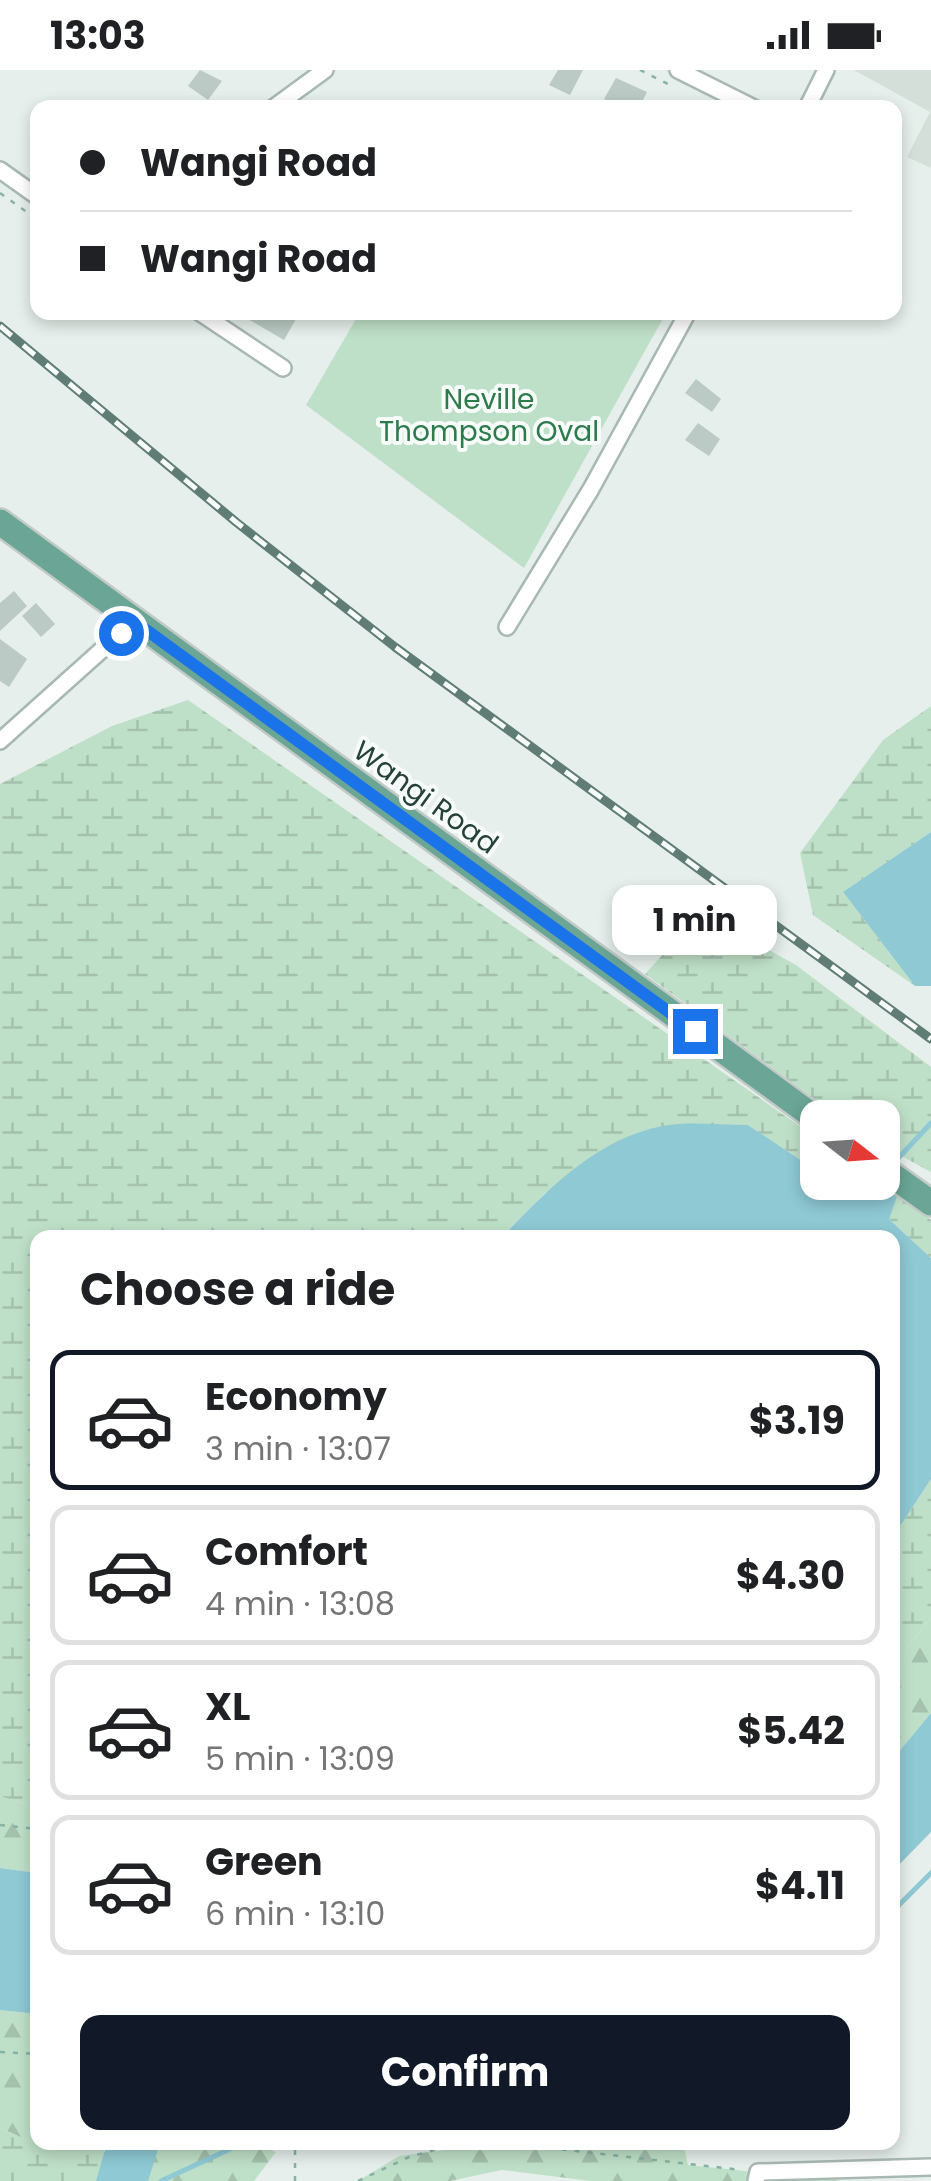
<!DOCTYPE html>
<meta charset="utf-8">
<style>
:root{--surface:#fff;--page:#f6f6f6;--text:#202124;--muted:#757577;--line:#e0e0e0;--accent:#111827}
body{margin:0;font-family:Poppins,sans-serif;background:var(--page);color:var(--text);height:100vh;display:flex;flex-direction:column;font-size:38px;white-space:nowrap}
*{box-sizing:border-box;margin:0}
p{font-size:32px;color:var(--muted)}
.icon{flex:none;width:55px;height:55px;fill:none;stroke:currentColor;stroke-width:2;stroke-linecap:round;stroke-linejoin:round}
.map{position:relative;flex:1;overflow:hidden}
.panel{position:absolute;left:30px;top:1160px;width:870px;height:920px;display:flex;flex-direction:column;background:var(--surface);border-radius:20px;box-shadow:0 5px 15px #0003}
.panel>*{flex:none}
.guide{position:absolute;left:30px;top:30px;width:872px;height:220px;border-radius:20px;box-shadow:0 5px 15px #0003;display:grid;align-content:center;height:220px;padding:0 50px;background:var(--surface)}
.needle{width:65px;rotate:107deg}
.controls{position:absolute;left:800px;top:1030px;display:grid;gap:20px}
.controls a{display:grid;place-items:center;width:100px;height:100px;border-radius:20px;background:var(--surface);box-shadow:0 5px 15px #0003;font-size:50px}
.end{position:absolute;width:45px;height:45px;margin:-22px;border:12px solid #1a73e8;background:#fff;box-shadow:0 0 0 5px #fff}
.from{border-radius:50%}
.bubble{position:absolute;height:70px;border-radius:20px;background:var(--surface);box-shadow:0 5px 15px #0003;font-size:32px;font-weight:700;line-height:70px;text-align:center}
.guide b{display:flex;align-items:center;gap:35px;height:95px;font-size:38px}
.guide b+b{border-top:2px solid var(--line)}
.guide i{width:25px;height:25px;background:var(--text)}
ul{padding:0;list-style:none}
li{display:flex;align-items:center;gap:30px;height:140px;margin:0 20px 15px;padding:0 30px;border:5px solid var(--line);border-radius:20px}
li div{flex:1}
li b{display:block;font-size:38px}
li em{font-style:normal;font-weight:700}
li.on{border-color:var(--accent)}
li>.icon{width:90px;height:90px;stroke-width:1.5}
h2{padding:0 50px;font-size:45px;line-height:120px}
.primary-button{display:flex;gap:20px;margin-top:auto;padding:20px 50px}
.primary-button a{flex:1;height:115px;border-radius:20px;background:var(--accent);color:#fff;font-size:40px;font-weight:700;line-height:115px;text-align:center}
.status{display:flex;justify-content:space-between;align-items:center;height:70px;padding:0 50px;background:var(--surface);direction:ltr}
.status svg{height:28px;fill:currentColor}
.map>svg:first-child{display:block}
.built{fill:#d4dfda}
.green{fill:#bfe0c8}
.forest{fill:url(#forest-firs)}
.wetland{fill:url(#wetland-marsh)}
.water{fill:#8ec9d4}
.lines{fill:none;stroke-linecap:round;stroke-linejoin:round}
.stream{stroke:#8ec9d4;stroke-width:5}
.building{fill:#bbcac4}
.minor-casing{stroke:#a8b8b2;stroke-width:20}
.primary-casing{stroke:#c2cac8;stroke-width:30}
.path{stroke:#86b3a5;stroke-width:2.5;stroke-dasharray:5 8;stroke-linecap:butt}
.minor{stroke:#fff;stroke-width:15}
.primary{stroke:#6aa596;stroke-width:25}
.rail-casing{stroke:#5f7d75;stroke-width:9}
.rail{stroke:#f7fbf9;stroke-width:5;stroke-dasharray:15;stroke-linecap:butt}
.route{stroke:#1a73e8;stroke-width:12}
.labels{text-anchor:middle;stroke-width:8;stroke-linejoin:round;paint-order:stroke}
.park-label{font-size:28px;fill:#2d7a4b;stroke:#f7fbf9}
.street-label{font-size:28px;fill:#24423a;stroke:#f7fbf9}
</style>
<div class="status"><b>13:03</b><svg viewBox="0 0 49 12"><path d="M0 12V9h3v3zM5 12V6h3v6zM10 12V3h3v9zM15 12V0h3v12zM26 1h20v11H26zM47 4h2v5h-2z"/></svg></div>
<div class="map">
<svg width="931" height="2111" viewBox="0 0 931 2111">
<defs>
<pattern id="forest-firs" width="22" height="20" patternUnits="userSpaceOnUse" patternTransform="scale(2.5)"><rect width="22" height="20" fill="#bfe0c8"/><path d="M5 1l3.5 6h-7zM16 11l3.5 6h-7z" fill="#a4c1ad"/></pattern>
<pattern id="wetland-marsh" width="20" height="14" patternUnits="userSpaceOnUse" patternTransform="scale(2.5)"><rect width="20" height="14" fill="#bfe0c8"/><path d="M1 5h8M5 5V1M11 12h8M15 12V8" fill="none" stroke="#a4c1ad"/></pattern>
</defs>
<rect width="100%" height="100%" fill="#e6efeb"/>
<polygon class="built" points="854,0 931,0 931,98 907,87 930,42"/>
<polygon class="green" points="360,242 666,242 666,243 524,498 306,335"/>
<g class="forest">
<polygon points="931,1548 931,1643 893,1689 893,1596"/>
<polygon points="0,1726 37,1738 37,1803 0,1798"/>
<polygon points="0,1940 37,1944 38,2072 83,2075 38,2075 0,2058"/>
<polygon points="503,2072 683,2073 688,2095 841,2111 591,2111 502,2100 450,2111 358,2111 399,2086"/>
<polygon points="167,2073 253,2073 276,2082 254,2111 134,2111 137,2097"/>
</g>
<g class="wetland">
<polygon points="188,630 817,1068 817,1101 748,1055 545,1123 501,1167 38,1168 37,1738 0,1726 0,714 112,656"/>
<polygon points="931,636 931,762 843,822 915,916 813,845 800,783 883,670"/>
<polygon points="723,855 796,895 931,997 931,1102 883,1076 882,1048 839,1047 645,904 679,867"/>
<polygon points="898,1124 931,1150 931,1188 888,1148"/>
<polygon points="931,1409 931,1548 893,1596 893,1467"/>
<polygon points="0,2058 38,2075 104,2073 104,2111 0,2111"/>
</g>
<g class="water">
<polygon points="931,762 931,916 915,916 843,822"/>
<path d="M748,1055L817,1101L818,1112L881,1113L898,1124L889,1149L931,1188V1409L893,1467L892,1168H501C546,1121 597,1068 663,1056C690,1051 721,1055 748,1055Z"/>
<polygon points="931,1643 931,1762 893,1801 893,1689"/>
<polygon points="0,1798 37,1803 37,1944 0,1940"/>
<polygon points="107,2073 160,2073 148,2111 96,2111"/>
</g>
<g class="lines">
<g class="stream">
<polyline points="892,1095 931,1053"/>
<polyline points="892,1842 931,1803"/>
<polyline points="161,2111 245,2072"/>
</g>
</g>
<g class="building">
<polygon points="200,0 222,11 208,30 188,16"/>
<polygon points="558,0 583,0 570,25 549,15"/>
<polygon points="616,8 647,22 639,38 608,38 610,32 604,29"/>
<polygon points="236,242 300,242 284,270"/>
<polygon points="696,309 721,329 712,342 685,323"/>
<polygon points="698,353 720,369 709,386 685,370"/>
<polygon points="14,521 27,536 0,561 0,533"/>
<polygon points="36,533 55,554 41,567 22,546"/>
<polygon points="0,569 27,589 9,617 0,611"/>
</g>
<g class="lines">
<g class="minor-casing">
<g id="minor">
<polyline points="678,0 754,38"/>
<polyline points="273,38 325,0"/>
<polyline points="807,38 826,0"/>
<polyline points="0,100 38,127"/>
<polyline points="199,242 283,298"/>
<polyline points="507,557 591,419 688,242"/>
<polyline points="0,671 134,551"/>
<polyline points="756,2111 758,2102 931,2097"/>
</g>
</g>
<g class="primary-casing">
<g id="primary">
<polyline points="0,452 818,1050"/>
<polyline points="882,1098 931,1133"/>
</g>
</g>
<g class="path">
<polyline points="640,0 670,15"/>
<polyline points="0,123 38,150"/>
<polyline points="0,1755 38,1759"/>
<polyline points="0,1982 38,1984"/>
<polyline points="497,2072 742,2100"/>
<polyline points="295,2111 295,2072"/>
<polyline points="358,2111 409,2087 463,2072"/>
</g>
<use href="#minor" class="minor"/>
<use href="#primary" class="primary"/>
<g class="rail-casing">
<polyline id="rail" points="0,256 236,452 395,577 931,969"/>
</g>
<use href="#rail" class="rail"/>
</g>
<g class="lines">
<polyline class="route" points="121,563 134,551 695,961"/>
</g>
<g class="labels">
<g class="park-label">
<text x="489" y="339">Neville<tspan x="489" dy="32">Thompson Oval</tspan></text>
</g>
<g class="street-label">
<text transform="translate(426 727) rotate(36)" y="10">Wangi Road</text>
</g>
</g>
</svg>
<div class="controls">
<a><svg class="needle" viewBox="-14 -14 28 28"><path d="M0-13l5 13h-10z" fill="#e53935"/><path d="M0 13l5-13h-10z" fill="#757577"/></svg></a>
</div>
<i class="end from" style="left:121px;top:563px"></i>
<i class="end" style="left:695px;top:961px"></i>
<div class="bubble" style="left:612px;top:815px;width:165px">1 min</div>
<div class="guide">
<b><i class="from"></i>Wangi Road</b>
<b><i></i>Wangi Road</b>
</div>
<section class="panel">
<h2>Choose a ride</h2>
<ul>
<li class="on"><svg class="icon" aria-label="car" viewBox="0 0 24 24"><path d="M5 17H2v-5l4-1 3-4h7l3 4 3 1v5h-3M9 17h6M6 11h13"/><circle cx="7" cy="17" r="2"/><circle cx="17" cy="17" r="2"/></svg><div><b>Economy</b><p>3 min · 13:07</p></div><em>$3.19</em></li>
<li><svg class="icon" aria-label="car" viewBox="0 0 24 24"><path d="M5 17H2v-5l4-1 3-4h7l3 4 3 1v5h-3M9 17h6M6 11h13"/><circle cx="7" cy="17" r="2"/><circle cx="17" cy="17" r="2"/></svg><div><b>Comfort</b><p>4 min · 13:08</p></div><em>$4.30</em></li>
<li><svg class="icon" aria-label="car" viewBox="0 0 24 24"><path d="M5 17H2v-5l4-1 3-4h7l3 4 3 1v5h-3M9 17h6M6 11h13"/><circle cx="7" cy="17" r="2"/><circle cx="17" cy="17" r="2"/></svg><div><b>XL</b><p>5 min · 13:09</p></div><em>$5.42</em></li>
<li><svg class="icon" aria-label="car" viewBox="0 0 24 24"><path d="M5 17H2v-5l4-1 3-4h7l3 4 3 1v5h-3M9 17h6M6 11h13"/><circle cx="7" cy="17" r="2"/><circle cx="17" cy="17" r="2"/></svg><div><b>Green</b><p>6 min · 13:10</p></div><em>$4.11</em></li>
</ul>
<div class="primary-button"><a>Confirm</a></div>
</section>
</div>
